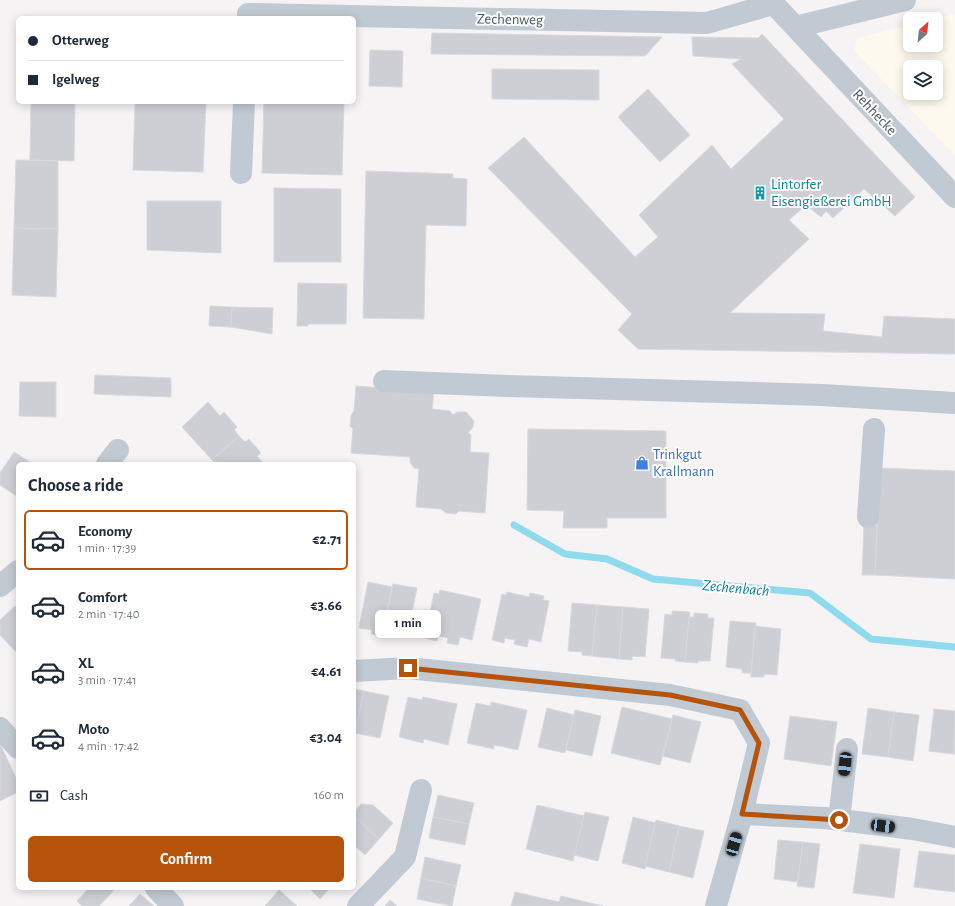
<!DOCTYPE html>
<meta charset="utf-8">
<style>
:root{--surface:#fff;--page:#f6f6f7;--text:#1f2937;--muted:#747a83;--line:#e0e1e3;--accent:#b45309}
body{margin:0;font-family:"Alegreya Sans",sans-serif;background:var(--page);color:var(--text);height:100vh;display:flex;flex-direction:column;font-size:15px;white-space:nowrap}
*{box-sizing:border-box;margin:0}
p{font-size:13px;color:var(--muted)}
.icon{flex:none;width:22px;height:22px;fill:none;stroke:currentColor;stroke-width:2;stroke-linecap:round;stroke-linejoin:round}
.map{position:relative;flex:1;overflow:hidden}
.drawer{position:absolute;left:16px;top:462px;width:340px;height:428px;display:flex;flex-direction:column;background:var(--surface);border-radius:6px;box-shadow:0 2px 10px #0003}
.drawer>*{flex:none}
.hud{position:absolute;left:16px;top:16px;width:340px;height:88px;border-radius:6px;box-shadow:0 2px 10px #0003;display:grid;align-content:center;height:88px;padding:0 12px;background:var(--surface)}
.needle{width:26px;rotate:27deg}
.controls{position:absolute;left:903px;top:12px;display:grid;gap:8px}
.controls a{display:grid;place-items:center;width:40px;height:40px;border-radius:6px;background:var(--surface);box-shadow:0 2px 10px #0003;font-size:20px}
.end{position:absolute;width:18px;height:18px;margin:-9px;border:5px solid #b45309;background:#fff;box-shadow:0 0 0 2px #fff}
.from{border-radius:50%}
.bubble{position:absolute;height:28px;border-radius:6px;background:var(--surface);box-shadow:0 2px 10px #0003;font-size:13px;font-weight:700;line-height:28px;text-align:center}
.car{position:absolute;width:12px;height:24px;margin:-12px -6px;border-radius:5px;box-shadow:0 0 3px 1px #0007;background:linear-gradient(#222 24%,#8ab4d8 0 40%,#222 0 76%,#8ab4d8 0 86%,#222 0)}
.hud b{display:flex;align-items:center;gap:14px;height:38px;font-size:15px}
.hud b+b{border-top:1px solid var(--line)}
.hud i{width:10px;height:10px;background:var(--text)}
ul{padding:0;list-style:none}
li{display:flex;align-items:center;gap:12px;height:60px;margin:0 8px 6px;padding:0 4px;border:2px solid transparent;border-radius:6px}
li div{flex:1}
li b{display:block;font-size:15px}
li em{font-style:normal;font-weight:700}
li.selected{border-color:var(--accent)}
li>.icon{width:36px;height:36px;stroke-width:1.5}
h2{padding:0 12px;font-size:18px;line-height:48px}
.pay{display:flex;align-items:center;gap:10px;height:44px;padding:0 12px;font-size:15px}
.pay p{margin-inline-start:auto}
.cta{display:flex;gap:8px;margin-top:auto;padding:8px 12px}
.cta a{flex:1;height:46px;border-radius:6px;background:var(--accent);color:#fff;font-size:16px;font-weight:700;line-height:46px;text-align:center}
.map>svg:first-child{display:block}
.commercial{fill:#fdf9ef;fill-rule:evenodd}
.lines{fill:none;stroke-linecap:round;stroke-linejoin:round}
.stream{stroke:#90daee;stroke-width:7}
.building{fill:#cdcfd5;stroke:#d7d9de}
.minor{stroke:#c1cad2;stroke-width:22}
.route{stroke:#b45309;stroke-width:5}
.labels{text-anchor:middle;stroke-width:4;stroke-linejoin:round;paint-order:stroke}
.street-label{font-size:15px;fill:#4a5661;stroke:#fff}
.culture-label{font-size:15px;fill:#0d838f;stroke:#fff;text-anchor:start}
.shop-label{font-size:15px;fill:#366cbe;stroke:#fff;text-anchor:start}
.water-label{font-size:16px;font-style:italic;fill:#0c7c9b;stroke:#fff}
</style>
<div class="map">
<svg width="955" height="906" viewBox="0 0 955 906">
<rect width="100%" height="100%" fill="#f5f3f3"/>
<path class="commercial" d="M955,14V156L854,51L857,38L910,25V45H936V19H935ZM910,67H936V93H910Z"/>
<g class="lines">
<polyline class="stream" points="514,525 565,554 607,559 653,579 810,593 871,639 955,647"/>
</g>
<g class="building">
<polygon points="432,33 662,37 645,56 431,54"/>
<polygon points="762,34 915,197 895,216 864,189 833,218 826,211 821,217 806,205 789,220 809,239 730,313 825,314 823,331 882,337 884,316 955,319 955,354 638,349 618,330 632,314 488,168 524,137 635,257 658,237 639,215 712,145 731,169 784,119 732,64 741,59 693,56 692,37 758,38"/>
<polygon points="370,50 403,51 402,87 369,86"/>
<polygon points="492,69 599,70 599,100 492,99"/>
<polygon points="648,89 690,135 660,162 618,117"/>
<polygon points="31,102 75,102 74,161 30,160"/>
<polygon points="135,102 206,102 203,172 133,170"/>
<polygon points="264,102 344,102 342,175 262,173"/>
<polygon points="16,160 58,161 58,229 14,228"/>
<polygon points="366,171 453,174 453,178 467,179 466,226 426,225 424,319 363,318"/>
<polygon points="274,188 341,189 341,262 274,262"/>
<polygon points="147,201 221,201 221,253 147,250"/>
<polygon points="14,228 58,229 56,297 12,295"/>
<polygon points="298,283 347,284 346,324 308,324 308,326 297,326"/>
<polygon points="210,306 232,307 231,327 209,326"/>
<polygon points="232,307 273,308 272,334 231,327"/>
<polygon points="95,375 171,378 171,397 94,394"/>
<polygon points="20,382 56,382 56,417 19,416"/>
<polygon points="356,386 434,392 432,409 450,411 453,415 457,412 466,412 474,421 473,427 468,433 471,435 470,452 489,453 485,513 459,511 456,514 446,513 441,509 416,507 419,469 414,468 410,462 410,457 351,453 353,429 350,426 351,415 354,411"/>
<polygon points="208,402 220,416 224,412 237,427 234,430 239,436 212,460 182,427"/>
<polygon points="528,429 666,431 666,518 607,518 607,528 563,528 564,511 527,510"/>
<polygon points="239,436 245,442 249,439 261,453 257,456 264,464 216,464 212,460"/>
<polygon points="14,452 33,464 18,464 18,497 0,485 0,473"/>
<polygon points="879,468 955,471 955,579 875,575"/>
<polygon points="864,525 877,526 875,575 862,575"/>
<polygon points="368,582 392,587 382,636 371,634 372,630 359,628"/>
<polygon points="393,584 417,588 407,636 395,633 394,635 383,633"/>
<polygon points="440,590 481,599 472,640 460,637 458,645 447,643 448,638 438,636 437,641 425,638 434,593 439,594"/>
<polygon points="507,592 529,597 530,593 544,596 543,600 549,601 541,642 529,639 527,647 514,644 515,640 505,638 504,643 492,640 502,594 506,595"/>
<polygon points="572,603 597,605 592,656 582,655 582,652 568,651"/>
<polygon points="597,605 623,607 619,659 592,656"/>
<polygon points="15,606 18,609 18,654 0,635 0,620"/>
<polygon points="623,607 649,609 645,657 632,656 632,660 619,659"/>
<polygon points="672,611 690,612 685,662 675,661 675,659 661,658 665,614 672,615"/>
<polygon points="694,613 708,614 708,618 714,618 710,661 698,661 698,663 685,662 689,617 694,617"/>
<polygon points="730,621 756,623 751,673 742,673 742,669 726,667"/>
<polygon points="755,626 781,629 777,675 764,674 764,677 751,677"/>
<polygon points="354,689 364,691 354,737"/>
<polygon points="364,691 389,696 380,738 355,733"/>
<polygon points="408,697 422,700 423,697 457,704 448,745 424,739 423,743 399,737"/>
<polygon points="491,702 527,710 518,750 494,745 494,749 467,743 476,703 490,706"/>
<polygon points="622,707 672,719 660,765 611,753"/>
<polygon points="547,708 574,715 565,753 538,747"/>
<polygon points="868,708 894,712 888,757 862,754"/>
<polygon points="934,709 955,711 955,732 953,754 929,751"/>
<polygon points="575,710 601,716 592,756 566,750"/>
<polygon points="894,712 919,715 913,761 888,757"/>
<polygon points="673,715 701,722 690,763 663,756"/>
<polygon points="790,716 837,722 831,766 784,759"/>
<polygon points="955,732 955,754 953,754"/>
<polygon points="1,746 18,782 18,792 0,801 0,747"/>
<polygon points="438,795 474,803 469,824 433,817"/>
<polygon points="361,804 373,805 393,823 379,839 354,816 354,812"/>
<polygon points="537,805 584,816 573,861 526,849"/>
<polygon points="585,812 609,817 598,861 574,855"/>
<polygon points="354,816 379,839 365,855 354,845"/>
<polygon points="433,817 469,824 465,845 429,838"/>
<polygon points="633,817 656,823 645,869 622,863"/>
<polygon points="656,820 679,826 669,872 645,866"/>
<polygon points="679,826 704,831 693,878 669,872"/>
<polygon points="778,840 803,842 798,882 774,879"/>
<polygon points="803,842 820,844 814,888 797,886"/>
<polygon points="860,844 900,849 894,898 853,893"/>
<polygon points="919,851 955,855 955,892 914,887"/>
<polygon points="425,857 461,865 456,886 421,878"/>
<polygon points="421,878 456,886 452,906 417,899"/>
<polygon points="89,888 116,888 99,906 82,906 77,901"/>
<polygon points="309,888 330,888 320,899"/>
<polygon points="279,890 297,906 265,906"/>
<polygon points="515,892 559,902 561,896 603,906 511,906"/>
<polygon points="140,894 154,906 129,906"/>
<polygon points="390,900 397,906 385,906"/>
</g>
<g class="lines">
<g class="minor">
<polyline points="770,0 955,197"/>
<polyline points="248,18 248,14 707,23 773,4"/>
<polyline points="796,27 905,0"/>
<polyline points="241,173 244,102"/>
<polyline points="384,381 507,386 822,395 955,403"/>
<polyline points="107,464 118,450"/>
<polyline points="868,517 874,429"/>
<polyline points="0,586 18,571"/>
<polyline points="354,671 408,668 670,695 740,710 759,743 742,814 716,906"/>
<polyline points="0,728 18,748"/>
<polyline points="742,814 825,818 913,829 955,837"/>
<polyline points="839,820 847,749"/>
<polyline points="156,888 173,906"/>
<polyline points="358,906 405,857 421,790"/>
</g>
</g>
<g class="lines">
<polyline class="route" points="408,668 670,695 740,710 759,743 742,814 839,820"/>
</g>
<defs>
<g id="building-bare" transform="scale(1.08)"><path d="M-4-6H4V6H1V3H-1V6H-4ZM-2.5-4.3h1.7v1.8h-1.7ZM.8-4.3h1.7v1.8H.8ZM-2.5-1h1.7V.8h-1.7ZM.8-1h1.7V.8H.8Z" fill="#0f9aa8" stroke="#fff" stroke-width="2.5" paint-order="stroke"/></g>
<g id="shop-bare" transform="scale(1.08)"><path d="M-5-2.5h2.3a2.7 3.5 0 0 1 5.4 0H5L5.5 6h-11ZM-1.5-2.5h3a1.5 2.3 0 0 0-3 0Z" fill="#3f7fe0" stroke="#fff" stroke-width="2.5" paint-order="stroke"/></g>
</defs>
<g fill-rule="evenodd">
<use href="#building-bare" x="760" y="193"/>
<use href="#shop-bare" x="642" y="463"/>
</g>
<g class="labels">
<g class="street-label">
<text transform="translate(510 19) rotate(1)" y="5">Zechenweg</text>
<text transform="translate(875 112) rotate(47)" y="5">Rehhecke</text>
</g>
<g class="culture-label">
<text x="771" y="189">Lintorfer<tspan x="771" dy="17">Eisengießerei GmbH</tspan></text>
</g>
<g class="shop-label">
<text x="653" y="459">Trinkgut<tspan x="653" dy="17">Krallmann</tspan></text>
</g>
<g class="water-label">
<text transform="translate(736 587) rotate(5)" y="6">Zechenbach</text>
</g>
</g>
</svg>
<div class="controls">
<a><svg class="needle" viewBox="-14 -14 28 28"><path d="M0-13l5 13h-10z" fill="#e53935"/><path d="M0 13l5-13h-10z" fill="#747a83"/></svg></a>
<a><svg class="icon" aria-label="layers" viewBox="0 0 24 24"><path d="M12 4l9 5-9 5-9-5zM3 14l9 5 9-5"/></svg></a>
</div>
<i class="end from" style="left:839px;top:820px"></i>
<i class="end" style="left:408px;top:668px"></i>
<div class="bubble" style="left:375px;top:610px;width:66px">1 min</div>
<i class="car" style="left:845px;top:764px;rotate:186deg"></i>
<i class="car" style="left:883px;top:826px;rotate:97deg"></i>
<i class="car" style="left:734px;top:844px;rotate:16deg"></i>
<div class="hud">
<b><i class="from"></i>Otterweg</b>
<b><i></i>Igelweg</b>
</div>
<section class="drawer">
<h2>Choose a ride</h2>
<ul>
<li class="selected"><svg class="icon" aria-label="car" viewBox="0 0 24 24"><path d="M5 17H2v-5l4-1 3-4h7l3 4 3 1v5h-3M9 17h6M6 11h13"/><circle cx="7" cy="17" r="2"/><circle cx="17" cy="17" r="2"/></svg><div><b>Economy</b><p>1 min · 17:39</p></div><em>€2.71</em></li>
<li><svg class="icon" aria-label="car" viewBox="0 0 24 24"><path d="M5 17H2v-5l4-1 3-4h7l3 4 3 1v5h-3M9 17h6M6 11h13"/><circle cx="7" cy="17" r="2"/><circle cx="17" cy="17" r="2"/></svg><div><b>Comfort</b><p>2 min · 17:40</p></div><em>€3.66</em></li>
<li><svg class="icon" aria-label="car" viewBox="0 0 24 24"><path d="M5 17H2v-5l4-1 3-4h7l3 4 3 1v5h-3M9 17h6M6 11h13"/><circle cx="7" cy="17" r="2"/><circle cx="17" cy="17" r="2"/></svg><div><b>XL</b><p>3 min · 17:41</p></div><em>€4.61</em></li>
<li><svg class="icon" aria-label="car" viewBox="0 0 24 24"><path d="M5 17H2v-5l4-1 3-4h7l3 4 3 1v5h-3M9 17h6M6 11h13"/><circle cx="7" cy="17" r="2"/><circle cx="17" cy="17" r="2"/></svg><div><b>Moto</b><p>4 min · 17:42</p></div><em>€3.04</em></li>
</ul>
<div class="pay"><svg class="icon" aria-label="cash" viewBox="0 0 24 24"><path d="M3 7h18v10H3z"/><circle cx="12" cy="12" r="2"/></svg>Cash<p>160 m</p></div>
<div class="cta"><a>Confirm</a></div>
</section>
</div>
